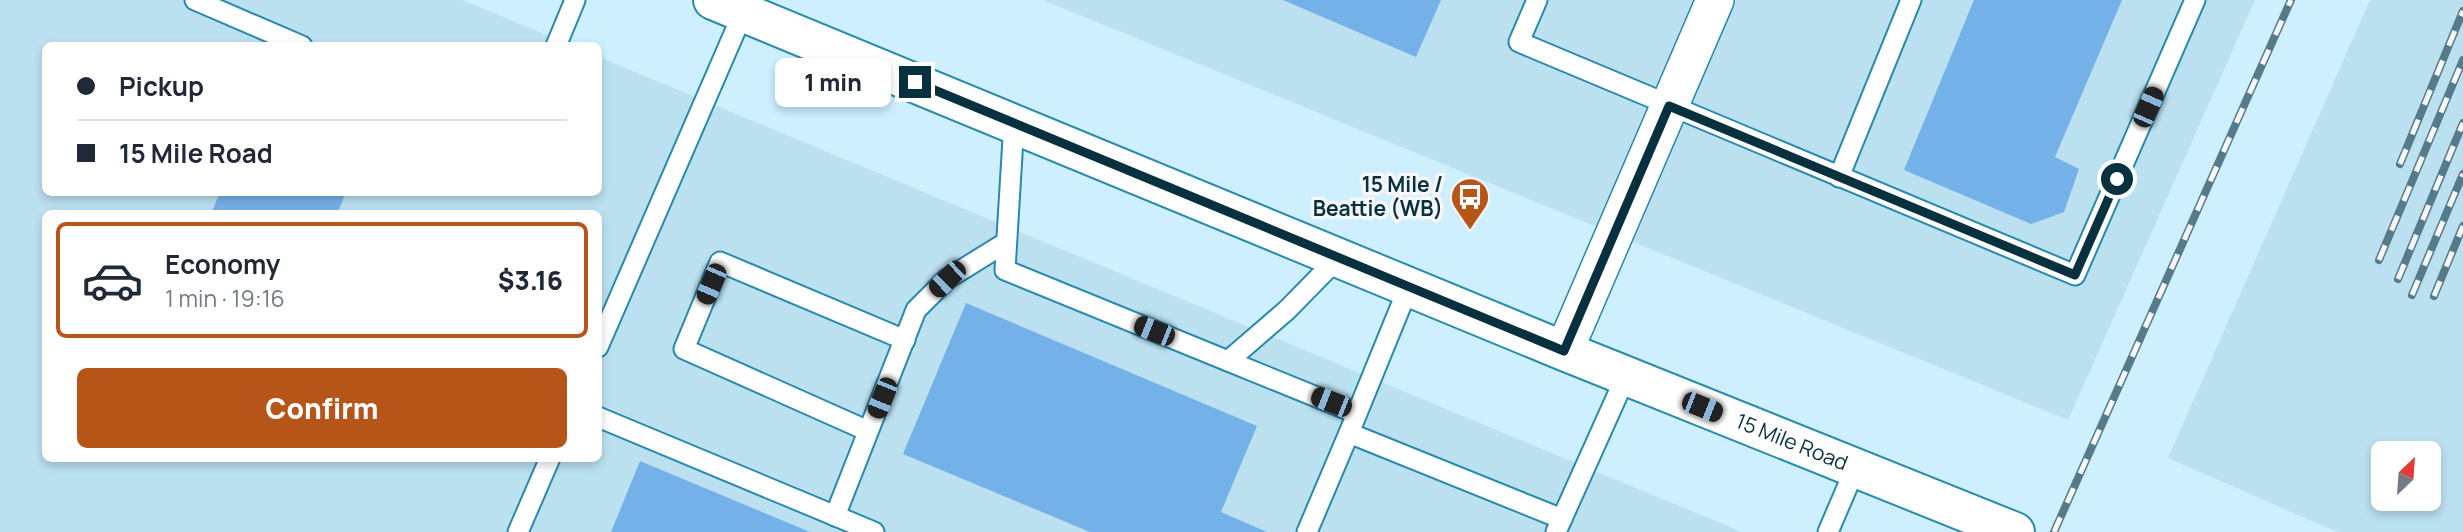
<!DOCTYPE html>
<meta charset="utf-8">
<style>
:root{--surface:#fff;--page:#f6f6f7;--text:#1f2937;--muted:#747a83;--line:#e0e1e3;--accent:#b75519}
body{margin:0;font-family:Manrope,sans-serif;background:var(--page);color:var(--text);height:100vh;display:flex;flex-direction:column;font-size:26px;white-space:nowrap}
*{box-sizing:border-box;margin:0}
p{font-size:23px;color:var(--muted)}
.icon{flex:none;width:38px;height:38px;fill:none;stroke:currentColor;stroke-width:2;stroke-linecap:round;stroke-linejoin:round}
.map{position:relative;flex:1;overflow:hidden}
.side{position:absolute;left:42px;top:210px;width:560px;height:252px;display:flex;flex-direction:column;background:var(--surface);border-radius:10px;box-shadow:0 4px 10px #0003}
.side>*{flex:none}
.banner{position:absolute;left:42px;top:42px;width:560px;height:154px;border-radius:10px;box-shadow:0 4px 10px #0003;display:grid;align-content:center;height:154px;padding:0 35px;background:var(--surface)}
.needle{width:46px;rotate:25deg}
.controls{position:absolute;left:2371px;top:441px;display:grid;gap:14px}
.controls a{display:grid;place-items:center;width:70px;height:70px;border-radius:10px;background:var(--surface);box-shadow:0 4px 10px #0003;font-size:35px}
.end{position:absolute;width:32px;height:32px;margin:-16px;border:9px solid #083140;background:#fff;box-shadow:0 0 0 4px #fff}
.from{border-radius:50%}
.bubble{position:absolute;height:49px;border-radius:10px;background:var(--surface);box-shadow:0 4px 10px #0003;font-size:23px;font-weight:800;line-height:49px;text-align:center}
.car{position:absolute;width:21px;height:42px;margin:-21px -10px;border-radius:9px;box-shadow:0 0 5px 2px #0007;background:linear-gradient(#222 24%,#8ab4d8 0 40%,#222 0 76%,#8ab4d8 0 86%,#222 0)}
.banner b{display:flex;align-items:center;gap:24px;height:66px;font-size:26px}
.banner b+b{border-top:2px solid var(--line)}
.banner i{width:18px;height:18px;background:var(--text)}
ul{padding:12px 0 0;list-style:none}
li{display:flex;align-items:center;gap:21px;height:116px;margin:0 14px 10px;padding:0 21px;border:4px solid var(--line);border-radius:10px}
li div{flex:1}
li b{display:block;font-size:26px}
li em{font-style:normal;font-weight:800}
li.selected{border-color:var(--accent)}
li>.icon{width:63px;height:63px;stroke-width:1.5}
.action{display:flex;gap:14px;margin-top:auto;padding:14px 35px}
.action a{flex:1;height:80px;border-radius:10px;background:var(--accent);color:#fff;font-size:28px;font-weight:800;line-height:80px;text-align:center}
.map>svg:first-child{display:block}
.built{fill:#bbe0f0;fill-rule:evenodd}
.building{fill:#74b1e8}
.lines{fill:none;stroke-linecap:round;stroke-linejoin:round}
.lane-casing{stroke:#288aae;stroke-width:23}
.street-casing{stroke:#288aae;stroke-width:40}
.secondary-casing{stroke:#288aae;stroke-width:42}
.lane{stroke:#fff;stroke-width:19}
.street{stroke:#fff;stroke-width:37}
.secondary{stroke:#fff;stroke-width:38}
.rail-casing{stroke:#557b8a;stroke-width:8}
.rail{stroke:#f6f6f6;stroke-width:5;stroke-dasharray:16;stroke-linecap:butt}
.route{stroke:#083140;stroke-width:9}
.labels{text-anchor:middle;stroke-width:7;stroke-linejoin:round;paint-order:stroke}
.poi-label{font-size:21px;font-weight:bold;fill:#083140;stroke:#f6f6f6;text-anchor:end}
.street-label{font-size:21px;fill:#083140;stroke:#f6f6f6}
</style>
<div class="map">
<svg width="2463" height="532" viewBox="0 0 2463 532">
<rect width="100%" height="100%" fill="#cdeffe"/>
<g class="built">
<path d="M0,0H462L571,45L46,46V192H598L599,57L1742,532H0ZM46,214H598V458H46Z"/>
<polygon points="1043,0 2255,0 2068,420"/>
<path d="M2370,0H2463V532H2337L2168,458ZM2429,453V499H2384V453Z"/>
</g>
<g class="building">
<polygon points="1283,0 1441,0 1416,57"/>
<polygon points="1974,0 2122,0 2055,157 2079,169 2064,212 2031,224 1904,170"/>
<polygon points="220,192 346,192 337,214 211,214"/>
<polygon points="966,303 1257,426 1221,512 1267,532 1090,532 903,454"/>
<polygon points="640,461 810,532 611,532"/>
</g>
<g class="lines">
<g class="lane-casing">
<g id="lane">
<polyline points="195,0 302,46"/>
<polyline points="1537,0 1519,42 2075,275 2195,0"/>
<polyline points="556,46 575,0"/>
<polyline points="1014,122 1005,270 1228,361 1287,310 1339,257"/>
<polyline points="1839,177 1911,0"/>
<polyline points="1409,286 1349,433 1562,519"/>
<polyline points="598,347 743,13"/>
<polyline points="1228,361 1356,413"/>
<polyline points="598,417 874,532"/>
<polyline points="868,431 684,349 720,262 905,340"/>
<polyline points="835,516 916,310 947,279 1005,243"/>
<polyline points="518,532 550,458"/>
<polyline points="1307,532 1349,433"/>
<polyline points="1556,532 1626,376"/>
<polyline points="1828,532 1855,469"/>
</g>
</g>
<g class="street-casing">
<polyline id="street" points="1564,351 1715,0"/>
</g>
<g class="secondary-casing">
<g id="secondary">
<path id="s1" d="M713,0L1564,351L2015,532"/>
</g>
</g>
<use href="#lane" class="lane"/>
<use href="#street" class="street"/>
<use href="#secondary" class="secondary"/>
<g class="rail-casing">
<g id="rail">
<polyline points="2400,164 2463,11"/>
<polyline points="2379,260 2463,60"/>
<polyline points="2398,279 2463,123"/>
<polyline points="2412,295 2463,174"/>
<polyline points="2434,296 2463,226"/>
<polyline points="2054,532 2291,0"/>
</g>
</g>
<use href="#rail" class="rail"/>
</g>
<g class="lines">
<polyline class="route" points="915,82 1564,351 1669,106 2075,275 2117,179"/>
</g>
<defs>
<g id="bus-pin" transform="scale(2.0125)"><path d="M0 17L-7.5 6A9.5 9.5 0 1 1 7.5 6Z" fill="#b75519" stroke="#f6f6f6"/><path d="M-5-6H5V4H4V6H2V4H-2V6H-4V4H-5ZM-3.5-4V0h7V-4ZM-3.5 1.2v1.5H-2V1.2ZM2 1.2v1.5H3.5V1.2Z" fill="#fff"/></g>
</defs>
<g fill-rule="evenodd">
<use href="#bus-pin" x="1470" y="197"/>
</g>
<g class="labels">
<g class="poi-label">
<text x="1443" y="192">15 Mile /<tspan x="1443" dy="24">Beattie (WB)</tspan></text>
</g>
<g class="street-label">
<text dy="7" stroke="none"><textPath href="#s1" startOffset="1166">15 Mile Road</textPath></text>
</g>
</g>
</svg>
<div class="controls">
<a><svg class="needle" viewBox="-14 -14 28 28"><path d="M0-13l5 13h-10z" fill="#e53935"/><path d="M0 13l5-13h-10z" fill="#747a83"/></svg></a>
</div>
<i class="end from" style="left:2117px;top:179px"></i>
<i class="end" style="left:915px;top:82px"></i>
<div class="bubble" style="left:775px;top:58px;width:116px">1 min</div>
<i class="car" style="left:2148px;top:107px;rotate:24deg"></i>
<i class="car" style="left:947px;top:279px;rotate:226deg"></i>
<i class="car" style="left:711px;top:284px;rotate:203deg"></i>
<i class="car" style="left:1154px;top:331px;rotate:292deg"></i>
<i class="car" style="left:882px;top:398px;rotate:202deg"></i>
<i class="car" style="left:1331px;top:402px;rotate:292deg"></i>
<i class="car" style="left:1702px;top:407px;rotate:112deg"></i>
<div class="banner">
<b><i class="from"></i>Pickup</b>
<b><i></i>15 Mile Road</b>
</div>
<section class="side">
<ul>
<li class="selected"><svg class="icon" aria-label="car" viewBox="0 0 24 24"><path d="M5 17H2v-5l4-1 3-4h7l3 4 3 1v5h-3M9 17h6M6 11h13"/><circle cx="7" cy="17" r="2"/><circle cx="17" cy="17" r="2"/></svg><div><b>Economy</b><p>1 min · 19:16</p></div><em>$3.16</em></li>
</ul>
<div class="action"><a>Confirm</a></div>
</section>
</div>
